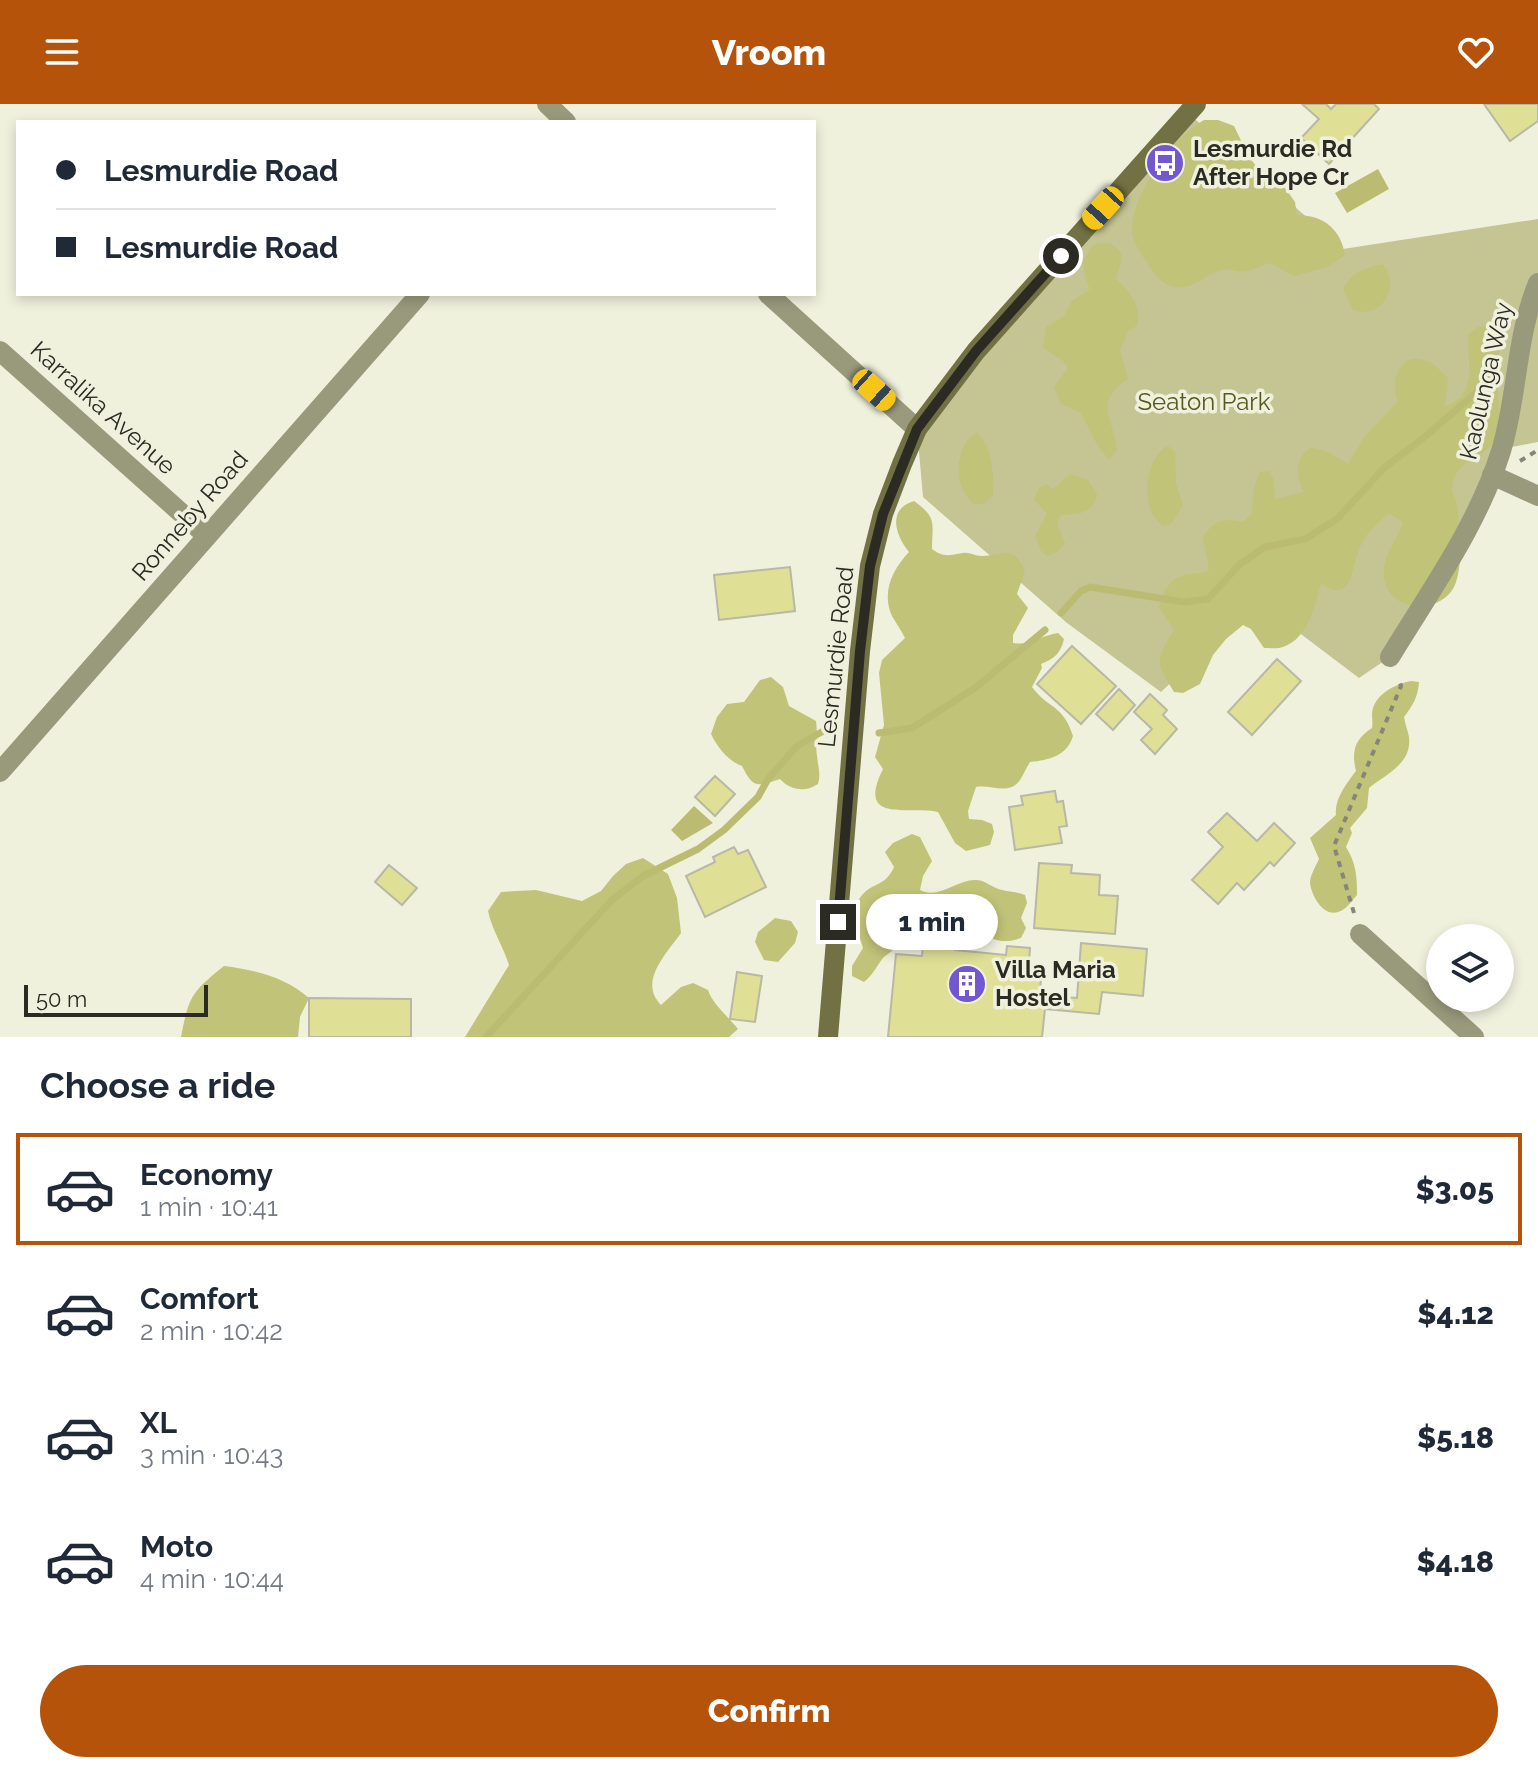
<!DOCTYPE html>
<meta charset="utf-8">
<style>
:root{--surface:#fff;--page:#f2f2f3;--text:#1f2937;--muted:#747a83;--line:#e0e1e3;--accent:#b45309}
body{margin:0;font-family:Raleway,sans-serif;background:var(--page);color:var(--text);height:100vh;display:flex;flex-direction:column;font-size:30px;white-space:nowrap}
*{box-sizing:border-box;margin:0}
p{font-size:26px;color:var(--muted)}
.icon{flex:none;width:44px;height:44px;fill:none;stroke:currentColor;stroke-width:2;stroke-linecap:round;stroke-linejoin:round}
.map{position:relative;height:933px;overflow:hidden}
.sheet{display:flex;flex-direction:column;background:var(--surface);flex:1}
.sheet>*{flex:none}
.banner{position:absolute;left:16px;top:16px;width:800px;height:176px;border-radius:0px;box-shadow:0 4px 12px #0003;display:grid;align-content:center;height:176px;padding:0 40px;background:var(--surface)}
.tools{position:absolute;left:1426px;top:820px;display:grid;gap:16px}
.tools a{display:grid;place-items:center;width:88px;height:88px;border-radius:50%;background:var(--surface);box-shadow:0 4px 12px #0003;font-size:40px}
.scale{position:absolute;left:24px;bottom:20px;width:184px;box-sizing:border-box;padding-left:8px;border:4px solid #2b2b24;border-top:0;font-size:22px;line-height:28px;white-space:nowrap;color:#2b2b24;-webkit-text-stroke:6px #f0f1dd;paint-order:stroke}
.end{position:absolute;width:36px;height:36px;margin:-18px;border:10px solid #2b2b24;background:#fff;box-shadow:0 0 0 4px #fff}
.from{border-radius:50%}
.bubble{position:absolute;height:56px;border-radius:28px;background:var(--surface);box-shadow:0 4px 12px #0003;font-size:26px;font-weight:800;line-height:56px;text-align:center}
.car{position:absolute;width:24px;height:48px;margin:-24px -12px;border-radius:10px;box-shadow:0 0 6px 2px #0007;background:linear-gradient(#f5c518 24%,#345 0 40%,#f5c518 0 76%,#345 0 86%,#f5c518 0)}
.banner b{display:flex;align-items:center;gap:28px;height:76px;font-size:30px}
.banner b+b{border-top:2px solid var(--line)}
.banner i{width:20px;height:20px;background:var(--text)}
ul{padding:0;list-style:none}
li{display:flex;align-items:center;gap:24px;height:112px;margin:0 16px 12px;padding:0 24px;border:4px solid transparent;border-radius:0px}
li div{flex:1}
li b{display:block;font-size:30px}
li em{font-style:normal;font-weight:800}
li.active{border-color:var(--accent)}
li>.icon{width:72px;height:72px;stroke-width:1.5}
h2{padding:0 40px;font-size:36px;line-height:96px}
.button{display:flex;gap:16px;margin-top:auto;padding:16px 40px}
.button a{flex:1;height:92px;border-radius:48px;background:var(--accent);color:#fff;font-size:32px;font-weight:800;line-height:92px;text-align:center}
header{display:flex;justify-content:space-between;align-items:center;height:104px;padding:0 40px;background:var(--accent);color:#fff;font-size:36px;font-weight:800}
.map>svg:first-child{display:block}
.green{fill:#c4c593}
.forest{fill:#c1c378}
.water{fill:#bbbc72}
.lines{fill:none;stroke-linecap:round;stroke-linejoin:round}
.stream{stroke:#bbbc72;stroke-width:7}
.building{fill:#dfe095;stroke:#b7b8a5;stroke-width:2}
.path{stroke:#858578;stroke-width:4;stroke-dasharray:6 6;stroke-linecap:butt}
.street{stroke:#999a7c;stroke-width:20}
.secondary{stroke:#717144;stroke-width:20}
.route{stroke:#2b2b24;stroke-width:10}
.labels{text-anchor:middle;stroke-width:7;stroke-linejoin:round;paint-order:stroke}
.poi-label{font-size:24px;font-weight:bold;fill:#2b2b24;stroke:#f0f1dd;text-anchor:start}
.street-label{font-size:24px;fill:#2b2b24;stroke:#f0f1dd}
.park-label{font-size:24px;fill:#585821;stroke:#f0f1dd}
</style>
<header><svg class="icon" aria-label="menu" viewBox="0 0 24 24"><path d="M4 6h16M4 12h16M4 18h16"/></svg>Vroom<svg class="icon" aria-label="heart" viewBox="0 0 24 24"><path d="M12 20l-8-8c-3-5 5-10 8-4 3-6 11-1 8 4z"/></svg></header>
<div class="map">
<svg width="1538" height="933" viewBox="0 0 1538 933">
<rect width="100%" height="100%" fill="#f0f1dd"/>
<polygon class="green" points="1188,9 1343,145 1538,115 1538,338 1502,345 1390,553 1359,574 1257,497 1161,588 1067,519 923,393 917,325"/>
<g class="forest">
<path d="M1204,16H1218L1234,22L1249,53L1257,63L1281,78L1295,98L1297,111C1323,111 1341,125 1345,151L1328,163L1294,172L1270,159C1262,161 1254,166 1246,167C1239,169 1229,164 1222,166C1207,169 1194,186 1176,183C1164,182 1153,170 1148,160C1142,151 1132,138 1132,127C1132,89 1173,33 1204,16Z"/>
<path d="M1102,139L1111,140L1120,147L1122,155L1116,175C1130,188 1142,202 1137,222L1129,226L1120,246L1128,275C1092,298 1114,315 1117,346L1109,356L1096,339L1081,309L1061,300L1054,283L1068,264L1063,257L1043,244L1046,223L1063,213L1072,197L1090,185L1085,173L1083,156L1093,141Z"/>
<path d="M1383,160C1402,185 1380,216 1353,206L1343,186C1350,168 1365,164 1383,160Z"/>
<path d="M1492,221L1502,230C1500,242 1497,254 1497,266C1497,287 1502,313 1496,333C1489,355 1451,355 1452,386C1452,390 1455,394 1456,398C1460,420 1464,463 1454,483C1439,513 1379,509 1384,463C1386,448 1398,433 1403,418L1389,409C1378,418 1366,429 1360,443C1351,463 1353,502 1321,479C1315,501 1309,534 1283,543C1278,545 1270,544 1264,544L1251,525L1243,521L1226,535L1213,551L1200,580L1183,589L1174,588C1155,556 1155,558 1174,526L1159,503C1164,486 1170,472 1190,470C1198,469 1202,470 1209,466L1203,433C1214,416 1224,414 1243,418L1252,409L1254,383L1260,368L1269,367L1273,373L1275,395L1304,388C1295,371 1295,354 1311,343L1328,348L1348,360L1365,332L1398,298C1390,278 1399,246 1427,257C1434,259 1443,269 1448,274L1445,303C1479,289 1467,260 1468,231L1478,223Z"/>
<path d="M977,329C993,341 994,374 993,392C986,399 983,401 973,400C969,395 964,389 962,383C955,367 959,336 977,329Z"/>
<path d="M1168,342L1175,348L1176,380L1183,401L1172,419L1164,422C1139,409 1144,353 1168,342Z"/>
<path d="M1071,370L1088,376L1097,390C1093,410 1079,410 1061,411L1057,419L1065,439L1058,448L1047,452L1041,447L1035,432L1047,410L1034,395L1039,384L1046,380L1052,385C1060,382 1063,374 1071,370Z"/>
<path d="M914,397C938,414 932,420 932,445C944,454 949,451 963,449C969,448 975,452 982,452C1003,452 1014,440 1025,467L1017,490L1028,504L1013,531V539C1030,542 1042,531 1058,529L1064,535C1061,549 1054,555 1041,560L1042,564L1032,583C1048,605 1063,600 1073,632C1067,652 1049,656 1030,658C1026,664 1024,670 1020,676C1009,692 991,680 976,683L968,707L969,715L982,716L992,720L994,728L990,741L966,747L955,739L938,708C910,701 855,721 883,665L875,653L884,621L879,569L882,556L905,534C901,526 896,519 892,512C881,488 893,465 909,448C895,431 887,405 914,397Z"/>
<path d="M771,573L783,583L789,602L816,617C818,630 815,641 817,652C818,663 821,669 818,680C805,689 790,686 780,675C756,683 753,684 742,662C727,656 718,644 711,630L717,613L727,600L744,598L760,576Z"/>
<path d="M1411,577L1419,578C1418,593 1413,601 1404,613C1405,620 1408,627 1409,633C1412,660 1386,670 1369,684L1367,704L1350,724L1352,729L1346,743C1356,759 1357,772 1357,791C1353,795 1349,802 1344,805C1326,818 1312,794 1310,779C1310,771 1316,762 1319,755L1310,734L1336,711C1334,695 1347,679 1356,667C1351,647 1355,635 1372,624C1373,619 1372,615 1372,610C1373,591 1395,580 1411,577Z"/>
<path d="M912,730L920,733L932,757L923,772L920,786C938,796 958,775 976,776C984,776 987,780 994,783C1002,788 1016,787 1025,791L1027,799L1021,814L1026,824L1021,834C995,843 990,830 967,825C953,822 931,822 918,828C915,830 886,851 883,854C876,863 873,871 864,878L852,872V862L863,844C855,819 847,794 876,781C885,777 890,772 894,763L885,748L893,739Z"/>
<path d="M643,754L668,770L677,794L681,829C666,850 638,878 661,901L681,883L693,879L708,886C713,901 728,912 738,925L729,933H465L509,861C503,842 492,826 488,807L501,788L536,786L582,797L601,787L613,772L626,760Z"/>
<polygon points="775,814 791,817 798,828 795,839 778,858 764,856 755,838 758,828"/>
<path d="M224,862C256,866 285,873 309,894L300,913L298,933H181C189,891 192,888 224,862Z"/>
</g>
<g class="water">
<polygon points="1378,65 1389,85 1347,109 1335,89"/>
<polygon points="694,702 713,719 682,737 671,726"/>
</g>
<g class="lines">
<g class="stream">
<polyline points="1061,509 1081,487 1090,483 1184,498 1208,495 1240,460 1265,443 1305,435 1337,415 1384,364 1422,335 1476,289 1492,284"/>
<polyline points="879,629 912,624 975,584 1045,526"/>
<polyline points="486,933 612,796 643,772 698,745 724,726 758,693 768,675 797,642 825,626"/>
</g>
</g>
<g class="building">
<polygon points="1302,0 1326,0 1331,5 1336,0 1374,0 1379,5 1329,60 1301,34 1319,15"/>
<polygon points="1484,0 1538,0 1538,17 1510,37"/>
<polygon points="790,463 795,507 719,516 714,471"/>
<polygon points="1072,542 1116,582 1081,620 1037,580"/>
<polygon points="1277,555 1301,577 1252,631 1228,608"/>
<polygon points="1119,585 1135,601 1113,626 1096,610"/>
<polygon points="1150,590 1167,606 1163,611 1177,625 1155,650 1141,636 1152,625 1134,608"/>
<polygon points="715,672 735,690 715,712 695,693"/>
<polygon points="1055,687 1057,698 1063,697 1067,722 1059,723 1062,739 1015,746 1009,703 1023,701 1021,692"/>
<polygon points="1227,709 1257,737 1274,719 1295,739 1274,762 1270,758 1244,786 1237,779 1218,800 1192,776 1223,743 1208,728"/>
<polygon points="734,743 738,750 748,746 766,783 705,813 686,772 715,758 713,753"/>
<polygon points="1039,759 1072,761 1071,769 1100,771 1099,791 1118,792 1115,830 1034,824"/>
<polygon points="389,761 417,784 402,801 375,778"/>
<polygon points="924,832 956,835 955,846 1006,851 1007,842 1030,844 1028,870 1041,871 1040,891 1077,894 1081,839 1147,845 1143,892 1102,888 1099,910 1045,905 1042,933 888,933 896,850 922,852"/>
<polygon points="737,868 762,872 755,918 730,915"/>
<polygon points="309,894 411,895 411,933 309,933"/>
</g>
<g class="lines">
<g class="path">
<polyline points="1520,357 1538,346"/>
<polyline points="1354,809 1334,742 1401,582 1398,574"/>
</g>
<g class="street">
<polyline points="547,0 566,18"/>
<polyline points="768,190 917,325"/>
<polyline points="0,247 207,432"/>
<polyline points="1492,371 1538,392"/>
<path d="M1390,553C1430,487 1478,421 1501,347C1518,292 1515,235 1538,179"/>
<polyline points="0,668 420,190"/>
<polyline points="1360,830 1474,933"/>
</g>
<polyline class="secondary" points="828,933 860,547 870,462 883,410 902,360 917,325 976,247 1196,0"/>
</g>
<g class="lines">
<polyline class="route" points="838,818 860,547 870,462 883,410 917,325 976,247 1061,152"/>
</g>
<defs>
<g id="bus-disc" transform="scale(2)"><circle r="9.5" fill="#7257d1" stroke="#f0f1dd"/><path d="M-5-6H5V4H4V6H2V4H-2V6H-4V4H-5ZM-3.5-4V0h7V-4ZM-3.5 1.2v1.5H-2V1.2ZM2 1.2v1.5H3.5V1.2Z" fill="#fff"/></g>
<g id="building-disc" transform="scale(2)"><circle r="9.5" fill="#7257d1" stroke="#f0f1dd"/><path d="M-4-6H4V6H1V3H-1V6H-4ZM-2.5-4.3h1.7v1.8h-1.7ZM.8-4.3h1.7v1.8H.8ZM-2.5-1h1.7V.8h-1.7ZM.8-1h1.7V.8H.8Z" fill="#fff"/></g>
</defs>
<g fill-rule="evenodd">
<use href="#bus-disc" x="1165" y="59"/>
<use href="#building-disc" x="967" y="880"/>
</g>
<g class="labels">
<g class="poi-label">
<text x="1193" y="53">Lesmurdie Rd<tspan x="1193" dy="28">After Hope Cr</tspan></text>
<text x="995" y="874">Villa Maria<tspan x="995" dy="28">Hostel</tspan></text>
</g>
<g class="street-label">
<text transform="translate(1486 277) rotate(-77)" y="8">Kaolunga Way</text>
<text transform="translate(103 304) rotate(42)" y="8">Karralika Avenue</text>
<text transform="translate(190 412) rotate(-49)" y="8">Ronneby Road</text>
<text transform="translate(836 553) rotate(-84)" y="8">Lesmurdie Road</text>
</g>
<g class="park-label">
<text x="1204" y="306">Seaton Park</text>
</g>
</g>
</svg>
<div class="tools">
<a><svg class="icon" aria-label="layers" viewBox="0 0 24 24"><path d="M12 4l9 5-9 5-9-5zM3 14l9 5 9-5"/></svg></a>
</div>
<div class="scale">50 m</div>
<i class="end from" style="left:1061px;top:152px"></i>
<i class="end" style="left:838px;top:818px"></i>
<div class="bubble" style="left:866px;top:790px;width:132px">1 min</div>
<i class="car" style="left:1103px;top:104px;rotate:222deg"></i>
<i class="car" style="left:874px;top:286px;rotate:132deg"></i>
<div class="banner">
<b><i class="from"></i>Lesmurdie Road</b>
<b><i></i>Lesmurdie Road</b>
</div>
</div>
<section class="sheet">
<h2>Choose a ride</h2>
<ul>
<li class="active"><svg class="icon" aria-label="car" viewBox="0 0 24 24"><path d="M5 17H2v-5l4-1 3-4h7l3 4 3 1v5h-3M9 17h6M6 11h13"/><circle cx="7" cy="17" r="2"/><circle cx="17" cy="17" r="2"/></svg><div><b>Economy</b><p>1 min · 10:41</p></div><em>$3.05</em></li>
<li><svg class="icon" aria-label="car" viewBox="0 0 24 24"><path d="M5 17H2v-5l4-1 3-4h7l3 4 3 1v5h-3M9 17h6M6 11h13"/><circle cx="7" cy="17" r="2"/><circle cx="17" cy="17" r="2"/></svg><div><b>Comfort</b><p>2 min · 10:42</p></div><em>$4.12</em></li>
<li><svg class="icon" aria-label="car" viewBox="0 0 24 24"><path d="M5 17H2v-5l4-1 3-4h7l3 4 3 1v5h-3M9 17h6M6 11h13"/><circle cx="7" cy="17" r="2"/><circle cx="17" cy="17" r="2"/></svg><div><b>XL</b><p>3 min · 10:43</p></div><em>$5.18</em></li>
<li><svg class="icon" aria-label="car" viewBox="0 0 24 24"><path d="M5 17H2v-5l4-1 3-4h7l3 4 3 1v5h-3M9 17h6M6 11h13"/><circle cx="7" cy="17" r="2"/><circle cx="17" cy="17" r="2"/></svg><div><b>Moto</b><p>4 min · 10:44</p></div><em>$4.18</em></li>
</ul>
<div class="button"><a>Confirm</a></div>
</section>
